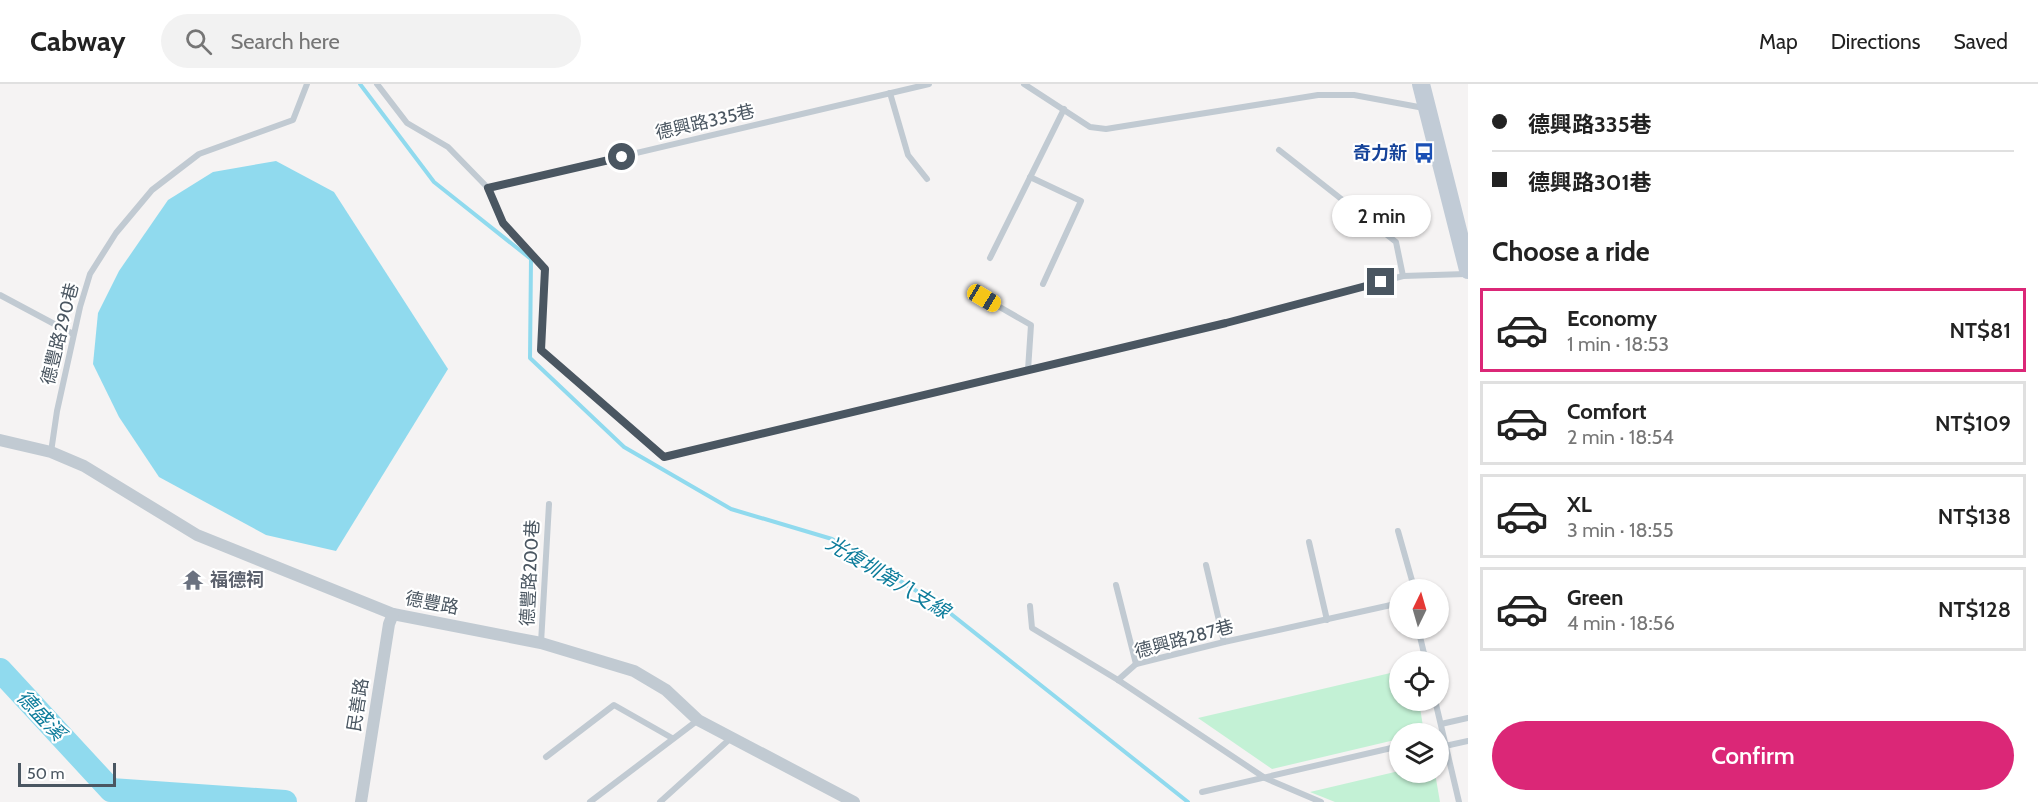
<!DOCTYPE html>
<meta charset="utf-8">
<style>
:root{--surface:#fff;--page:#f2f2f2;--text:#222;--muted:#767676;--line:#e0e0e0;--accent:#db2777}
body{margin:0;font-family:Cabin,"Noto Sans TC",sans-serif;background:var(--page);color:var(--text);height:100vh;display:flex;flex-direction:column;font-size:22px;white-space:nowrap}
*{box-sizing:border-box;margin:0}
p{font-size:20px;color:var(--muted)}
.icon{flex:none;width:33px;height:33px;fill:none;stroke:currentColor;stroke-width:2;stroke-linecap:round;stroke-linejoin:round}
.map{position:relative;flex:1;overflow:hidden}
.side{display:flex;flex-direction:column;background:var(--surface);width:570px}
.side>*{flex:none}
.guide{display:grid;align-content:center;height:132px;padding:0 24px;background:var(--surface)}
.needle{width:39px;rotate:5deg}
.controls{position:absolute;left:1389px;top:495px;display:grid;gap:12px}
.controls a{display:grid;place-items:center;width:60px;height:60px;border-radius:50%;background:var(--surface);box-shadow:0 2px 4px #0004;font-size:30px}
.scale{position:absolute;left:18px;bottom:15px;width:98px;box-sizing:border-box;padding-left:6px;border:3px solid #4a5661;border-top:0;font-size:16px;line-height:21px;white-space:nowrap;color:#4a5661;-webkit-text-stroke:4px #fff;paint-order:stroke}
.end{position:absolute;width:27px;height:27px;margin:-14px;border:8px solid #4a5661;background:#fff;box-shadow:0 0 0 3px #fff}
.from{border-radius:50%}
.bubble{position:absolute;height:42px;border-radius:21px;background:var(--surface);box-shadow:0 2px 4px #0004;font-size:20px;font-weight:600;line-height:42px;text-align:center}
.car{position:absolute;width:18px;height:36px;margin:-18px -9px;border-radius:8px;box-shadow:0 0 4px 2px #0007;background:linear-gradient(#f5c518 24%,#345 0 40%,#f5c518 0 76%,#345 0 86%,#f5c518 0)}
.guide b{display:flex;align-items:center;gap:21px;height:57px;font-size:22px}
.guide b+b{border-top:2px solid var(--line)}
.guide i{width:15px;height:15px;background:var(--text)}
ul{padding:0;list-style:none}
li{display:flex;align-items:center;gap:18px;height:84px;margin:0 12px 9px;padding:0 12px;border:3px solid var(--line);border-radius:0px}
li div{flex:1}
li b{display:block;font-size:22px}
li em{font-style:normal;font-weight:600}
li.active{border-color:var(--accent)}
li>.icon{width:54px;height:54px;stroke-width:1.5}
h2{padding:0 24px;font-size:27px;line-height:72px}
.primary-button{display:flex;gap:12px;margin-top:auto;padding:12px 24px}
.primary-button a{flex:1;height:69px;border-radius:36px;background:var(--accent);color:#fff;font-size:24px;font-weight:600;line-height:69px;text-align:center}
header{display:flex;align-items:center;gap:36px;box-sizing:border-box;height:84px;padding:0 30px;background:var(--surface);border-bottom:2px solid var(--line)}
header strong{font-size:28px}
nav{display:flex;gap:33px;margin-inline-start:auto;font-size:21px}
.search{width:420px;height:54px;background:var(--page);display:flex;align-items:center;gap:15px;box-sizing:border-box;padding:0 21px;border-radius:33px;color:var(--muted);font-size:22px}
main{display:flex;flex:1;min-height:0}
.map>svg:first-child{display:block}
.green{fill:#c3f1d5}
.water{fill:#90daee}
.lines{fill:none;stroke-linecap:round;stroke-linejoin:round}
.stream{stroke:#90daee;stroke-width:4}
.river{stroke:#90daee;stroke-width:24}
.lane{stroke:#c1cad2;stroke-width:6}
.street{stroke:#c1cad2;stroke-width:12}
.secondary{stroke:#c1cbd6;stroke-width:18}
.route{stroke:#4a5661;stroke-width:8}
.labels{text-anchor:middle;stroke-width:4.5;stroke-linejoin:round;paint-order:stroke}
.street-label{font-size:18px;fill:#4a5661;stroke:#fff}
.transit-label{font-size:18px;font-weight:bold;fill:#164399;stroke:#fff;text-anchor:end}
.worship-label{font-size:18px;font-weight:bold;fill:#5b616d;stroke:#fff;text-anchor:start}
.water-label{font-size:20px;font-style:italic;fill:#0c7c9b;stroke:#fff}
</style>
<header>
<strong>Cabway</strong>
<div class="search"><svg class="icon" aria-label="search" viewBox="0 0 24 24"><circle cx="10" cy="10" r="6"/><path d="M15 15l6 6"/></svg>Search here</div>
<nav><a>Map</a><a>Directions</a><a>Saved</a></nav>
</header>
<main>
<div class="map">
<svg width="1468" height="718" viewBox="0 0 1468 718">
<rect width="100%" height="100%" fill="#f5f3f3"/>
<g class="green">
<polygon points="1399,587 1400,616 1419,617 1424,649 1400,650 1399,655 1272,685 1198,634"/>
<polygon points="1399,687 1400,688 1435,689 1440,718 1335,718 1310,708"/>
</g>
<polygon class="water" points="276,77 334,108 448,285 336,467 266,451 159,393 119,333 93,280 98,229 119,187 168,116 213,88"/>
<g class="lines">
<polyline class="stream" points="360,0 434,98 531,175 530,274 624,363 731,425 832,455 941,522 1188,718"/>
<polyline class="river" points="0,586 111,706 285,718"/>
<g class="lane">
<polyline points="377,0 407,39 448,63 488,104 503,139 545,185 541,266 665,373 1226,239 1403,192 1466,190"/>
<polyline points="1024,0 1090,43 1106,45 1318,11 1354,11 1424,24"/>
<polyline points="890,9 908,71 927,95"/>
<polyline points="1279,66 1396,158 1403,192"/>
<polyline points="1030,93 1081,117 1043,200"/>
<polyline points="488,104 929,0"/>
<polyline points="990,174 1064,25"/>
<polyline points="0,211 73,250"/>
<polyline points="984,214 1031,241 1028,286"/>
<polyline points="51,368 57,327 80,223 90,190 116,149 152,106 199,70 293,36 307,0"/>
<polyline points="1398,447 1413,500 1413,506"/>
<polyline points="1309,458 1327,536"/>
<polyline points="1206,481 1224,558"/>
<polyline points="1116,501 1136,580"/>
<polyline points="1030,522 1032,544 1118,596 1265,694 1321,718"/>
<polyline points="1418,544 1426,578"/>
<polyline points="541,559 549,420"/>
<polyline points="1118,596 1136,580 1224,558 1400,519"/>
<polyline points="1435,616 1459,718"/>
<polyline points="1441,640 1468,634"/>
<polyline points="1445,662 1468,657"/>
<polyline points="546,673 614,621 672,654"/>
<polyline points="1202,708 1400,662"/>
<polyline points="590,718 698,636"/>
<polyline points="660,718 732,653"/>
</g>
<g class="street">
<polyline points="0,356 51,368 84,382 197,451 393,530 541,559 634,587 666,606 698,636 854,718"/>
<polyline points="361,718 389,540 393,530"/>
</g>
<polyline class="secondary" points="1421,0 1468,186"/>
</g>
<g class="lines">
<polyline class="route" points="622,73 488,104 503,139 545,185 541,266 664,373 1226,239 1381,198"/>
</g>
<defs>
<g id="bus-bare" transform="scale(1.62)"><path d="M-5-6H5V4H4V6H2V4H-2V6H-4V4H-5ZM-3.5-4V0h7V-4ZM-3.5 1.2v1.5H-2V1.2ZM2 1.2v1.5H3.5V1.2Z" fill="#1a4fb4" stroke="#fff" stroke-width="2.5" paint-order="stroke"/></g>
<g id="temple-bare" transform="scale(1.62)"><path d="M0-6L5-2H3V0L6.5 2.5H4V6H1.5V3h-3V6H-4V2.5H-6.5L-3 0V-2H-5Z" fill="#6b7280" stroke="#fff" stroke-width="2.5" paint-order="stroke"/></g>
</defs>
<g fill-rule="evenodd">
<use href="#bus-bare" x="1424" y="69"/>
<use href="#temple-bare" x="193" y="496"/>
</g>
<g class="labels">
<g class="street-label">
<text transform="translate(705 38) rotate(-13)" y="6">德興路335巷</text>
<text transform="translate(60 250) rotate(-76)" y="6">德豐路290巷</text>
<text transform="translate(530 489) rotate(-87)" y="6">德豐路200巷</text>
<text transform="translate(432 519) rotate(11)" y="6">德豐路</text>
<text transform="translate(1184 555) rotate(-15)" y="6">德興路287巷</text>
<text transform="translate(358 621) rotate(-81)" y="6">民善路</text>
</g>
<g class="transit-label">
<text x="1407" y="75">奇力新</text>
</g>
<g class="worship-label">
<text x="210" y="502">福德祠</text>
</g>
<g class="water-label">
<text transform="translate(888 493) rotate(31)" y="7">光復圳第八支線</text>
<text transform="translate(41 631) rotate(47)" y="7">德盛溪</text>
</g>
</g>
</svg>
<div class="controls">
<a><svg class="needle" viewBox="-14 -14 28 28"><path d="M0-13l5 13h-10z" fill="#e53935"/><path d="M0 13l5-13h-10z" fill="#767676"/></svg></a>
<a><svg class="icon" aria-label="locate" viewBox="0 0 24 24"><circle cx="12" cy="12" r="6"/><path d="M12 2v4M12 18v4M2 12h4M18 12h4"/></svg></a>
<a><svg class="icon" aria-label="layers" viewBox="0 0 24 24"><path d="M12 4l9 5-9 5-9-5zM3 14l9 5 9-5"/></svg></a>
</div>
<div class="scale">50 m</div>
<i class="end from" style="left:622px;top:73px"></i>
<i class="end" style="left:1381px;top:198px"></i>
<div class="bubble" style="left:1332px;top:111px;width:99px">2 min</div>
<i class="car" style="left:984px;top:214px;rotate:121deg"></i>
</div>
<section class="side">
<div class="guide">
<b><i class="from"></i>德興路335巷</b>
<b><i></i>德興路301巷</b>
</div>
<h2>Choose a ride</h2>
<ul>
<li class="active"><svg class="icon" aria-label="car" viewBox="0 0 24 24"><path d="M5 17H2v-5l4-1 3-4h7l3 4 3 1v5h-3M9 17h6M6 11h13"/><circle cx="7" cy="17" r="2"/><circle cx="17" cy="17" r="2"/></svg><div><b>Economy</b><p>1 min · 18:53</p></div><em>NT$81</em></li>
<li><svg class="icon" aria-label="car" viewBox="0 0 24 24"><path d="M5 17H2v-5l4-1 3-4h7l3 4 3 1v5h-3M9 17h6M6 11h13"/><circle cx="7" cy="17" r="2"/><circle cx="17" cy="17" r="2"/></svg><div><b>Comfort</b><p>2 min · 18:54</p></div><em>NT$109</em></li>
<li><svg class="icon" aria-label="car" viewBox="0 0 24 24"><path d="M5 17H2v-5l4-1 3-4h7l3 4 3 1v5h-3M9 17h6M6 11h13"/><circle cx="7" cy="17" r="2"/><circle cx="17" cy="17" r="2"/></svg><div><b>XL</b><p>3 min · 18:55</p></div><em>NT$138</em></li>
<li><svg class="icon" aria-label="car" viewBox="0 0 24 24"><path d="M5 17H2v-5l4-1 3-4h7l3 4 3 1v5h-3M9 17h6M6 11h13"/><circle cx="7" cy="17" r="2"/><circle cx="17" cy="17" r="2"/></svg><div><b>Green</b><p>4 min · 18:56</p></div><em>NT$128</em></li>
</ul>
<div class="primary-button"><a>Confirm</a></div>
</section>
</main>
